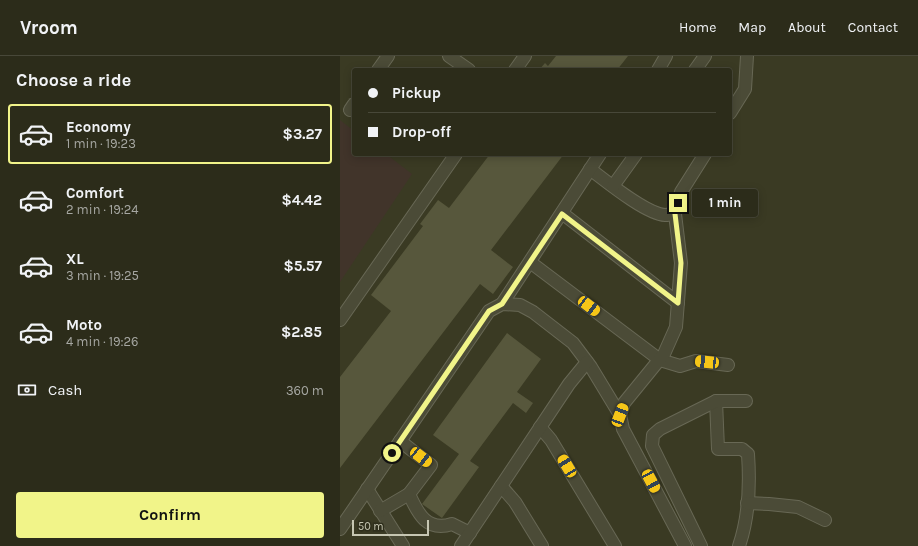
<!DOCTYPE html>
<meta charset="utf-8">
<style>
:root{--surface:#2c2c1a;--page:#383827;--text:#f1f3f6;--muted:#a6a7a2;--line:#484839;--accent:#f1f489}
body{margin:0;font-family:Karla,sans-serif;background:var(--page);color:var(--text);height:100vh;display:flex;flex-direction:column;font-size:15px;white-space:nowrap}
*{box-sizing:border-box;margin:0}
p{font-size:13px;color:var(--muted)}
.icon{flex:none;width:22px;height:22px;fill:none;stroke:currentColor;stroke-width:2;stroke-linecap:round;stroke-linejoin:round}
.map{position:relative;flex:1;overflow:hidden}
.side{display:flex;flex-direction:column;background:var(--surface);width:340px}
.side>*{flex:none}
.top-card{position:absolute;left:12px;top:12px;width:380px;height:88px;border-radius:4px;box-shadow:0 2px 10px #0003,0 0 0 1px var(--line);display:grid;align-content:center;height:88px;padding:0 16px;background:var(--surface)}
.scale{position:absolute;left:12px;bottom:10px;width:77px;box-sizing:border-box;padding-left:4px;border:2px solid #c6c6b2;border-top:0;font-size:11px;line-height:14px;white-space:nowrap;color:#c6c6b2;-webkit-text-stroke:3px #2f2f1c;paint-order:stroke}
.end{position:absolute;width:18px;height:18px;margin:-9px;border:5px solid #f1f489;background:#111;box-shadow:0 0 0 2px #111}
.from{border-radius:50%}
.bubble{position:absolute;height:28px;border-radius:4px;background:var(--surface);box-shadow:0 2px 10px #0003,0 0 0 1px var(--line);font-size:13px;font-weight:700;line-height:28px;text-align:center}
.car{position:absolute;width:12px;height:24px;margin:-12px -6px;border-radius:5px;box-shadow:0 0 3px 1px #0007;background:linear-gradient(#f5c518 24%,#345 0 40%,#f5c518 0 76%,#345 0 86%,#f5c518 0)}
.top-card b{display:flex;align-items:center;gap:14px;height:38px;font-size:15px}
.top-card b+b{border-top:1px solid var(--line)}
.top-card i{width:10px;height:10px;background:var(--text)}
ul{padding:0;list-style:none}
li{display:flex;align-items:center;gap:12px;height:60px;margin:0 8px 6px;padding:0 8px;border:2px solid transparent;border-radius:4px}
li div{flex:1}
li b{display:block;font-size:15px}
li em{font-style:normal;font-weight:700}
li.selected{border-color:var(--accent)}
li>.icon{width:36px;height:36px;stroke-width:1.5}
h2{padding:0 16px;font-size:18px;line-height:48px}
.pay{display:flex;align-items:center;gap:10px;height:44px;padding:0 16px;font-size:15px}
.pay p{margin-inline-start:auto}
.button{display:flex;gap:8px;margin-top:auto;padding:8px 16px}
.button a{flex:1;height:46px;border-radius:4px;background:var(--accent);color:#111;font-size:16px;font-weight:700;line-height:46px;text-align:center}
header{display:flex;align-items:center;gap:24px;box-sizing:border-box;height:56px;padding:0 20px;background:var(--surface);border-bottom:1px solid var(--line)}
header strong{font-size:19px}
nav{display:flex;gap:22px;margin-inline-start:auto;font-size:14px}
main{display:flex;flex:1;min-height:0}
.map>svg:first-child{display:block}
.green{fill:#41342a}
.building{fill:#57573c}
.lines{fill:none;stroke-linecap:round;stroke-linejoin:round}
.minor-casing{stroke:#686855;stroke-width:14}
.minor{stroke:#4b4b37;stroke-width:12}
.route{stroke:#f1f489;stroke-width:5}
</style>
<header>
<strong>Vroom</strong>
<nav><a>Home</a><a>Map</a><a>About</a><a>Contact</a></nav>
</header>
<main>
<section class="side">
<h2>Choose a ride</h2>
<ul>
<li class="selected"><svg class="icon" aria-label="car" viewBox="0 0 24 24"><path d="M5 17H2v-5l4-1 3-4h7l3 4 3 1v5h-3M9 17h6M6 11h13"/><circle cx="7" cy="17" r="2"/><circle cx="17" cy="17" r="2"/></svg><div><b>Economy</b><p>1 min · 19:23</p></div><em>$3.27</em></li>
<li><svg class="icon" aria-label="car" viewBox="0 0 24 24"><path d="M5 17H2v-5l4-1 3-4h7l3 4 3 1v5h-3M9 17h6M6 11h13"/><circle cx="7" cy="17" r="2"/><circle cx="17" cy="17" r="2"/></svg><div><b>Comfort</b><p>2 min · 19:24</p></div><em>$4.42</em></li>
<li><svg class="icon" aria-label="car" viewBox="0 0 24 24"><path d="M5 17H2v-5l4-1 3-4h7l3 4 3 1v5h-3M9 17h6M6 11h13"/><circle cx="7" cy="17" r="2"/><circle cx="17" cy="17" r="2"/></svg><div><b>XL</b><p>3 min · 19:25</p></div><em>$5.57</em></li>
<li><svg class="icon" aria-label="car" viewBox="0 0 24 24"><path d="M5 17H2v-5l4-1 3-4h7l3 4 3 1v5h-3M9 17h6M6 11h13"/><circle cx="7" cy="17" r="2"/><circle cx="17" cy="17" r="2"/></svg><div><b>Moto</b><p>4 min · 19:26</p></div><em>$2.85</em></li>
</ul>
<div class="pay"><svg class="icon" aria-label="cash" viewBox="0 0 24 24"><path d="M3 7h18v10H3z"/><circle cx="12" cy="12" r="2"/></svg>Cash<p>360 m</p></div>
<div class="button"><a>Confirm</a></div>
</section>
<div class="map">
<svg width="578" height="490" viewBox="0 0 578 490">
<rect width="100%" height="100%" fill="#3a3a23"/>
<polygon class="green" points="0,64 14,75 14,98 46,98 72,118 0,226"/>
<g class="building">
<polygon points="216,0 288,0 277,14 199,14 205,7 208,10"/>
<polygon points="150,98 224,98 151,194 173,211 153,238 140,228 0,412 0,321 51,255 31,239 83,170 80,168 98,144 109,152"/>
<polygon points="167,277 201,303 177,336 193,347 186,357 173,347 130,405 139,411 102,462 82,448 119,398 93,379"/>
</g>
<g class="lines">
<g class="minor-casing">
<g id="minor">
<polyline points="109,0 129,14"/>
<polyline points="38,14 48,0"/>
<polyline points="175,14 185,0"/>
<polyline points="318,14 326,0"/>
<polyline points="355,14 365,0"/>
<polyline points="10,54 14,48"/>
<polyline points="390,57 405,33 407,0"/>
<path d="M250,113C266,125 306,158 325,159C328,159 332,158 335,158"/>
<polyline points="273,130 296,98"/>
<polyline points="222,157 338,247"/>
<polyline points="190,206 320,304 340,310 356,305 388,309"/>
<polyline points="162,248 260,98"/>
<polyline points="0,264 116,98"/>
<path d="M376,345L378,393H402L408,398C410,427 409,461 399,490"/>
<polyline points="280,359 284,347 324,298 336,271 341,207 335,158 341,136 365,98"/>
<polyline points="200,371 211,384 275,490"/>
<polyline points="161,430 175,446 202,490"/>
<polyline points="27,433 63,490"/>
<path d="M69,438C78,458 87,476 112,468L130,477"/>
<polyline points="407,447 429,448 458,451 485,464"/>
<polyline points="40,455 69,438 91,409 60,385"/>
<polyline points="0,473 149,255 162,248 180,249 193,256 233,287 251,311 280,359 283,373 345,490"/>
<polyline points="121,490 229,328 247,306"/>
<polyline points="361,490 312,390 313,379 320,373 376,345 406,345"/>
</g>
</g>
<use href="#minor" class="minor"/>
</g>
<g class="lines">
<polyline class="route" points="52,397 149,255 162,248 222,158 338,247 341,207 335,158 338,147"/>
</g>
</svg>
<div class="scale">50 m</div>
<i class="end from" style="left:52px;top:397px"></i>
<i class="end" style="left:338px;top:147px"></i>
<div class="bubble" style="left:352px;top:133px;width:66px">1 min</div>
<i class="car" style="left:249px;top:250px;rotate:127deg"></i>
<i class="car" style="left:367px;top:306px;rotate:276deg"></i>
<i class="car" style="left:280px;top:359px;rotate:21deg"></i>
<i class="car" style="left:81px;top:401px;rotate:128deg"></i>
<i class="car" style="left:227px;top:410px;rotate:329deg"></i>
<i class="car" style="left:311px;top:425px;rotate:152deg"></i>
<div class="top-card">
<b><i class="from"></i>Pickup</b>
<b><i></i>Drop-off</b>
</div>
</div>
</main>
